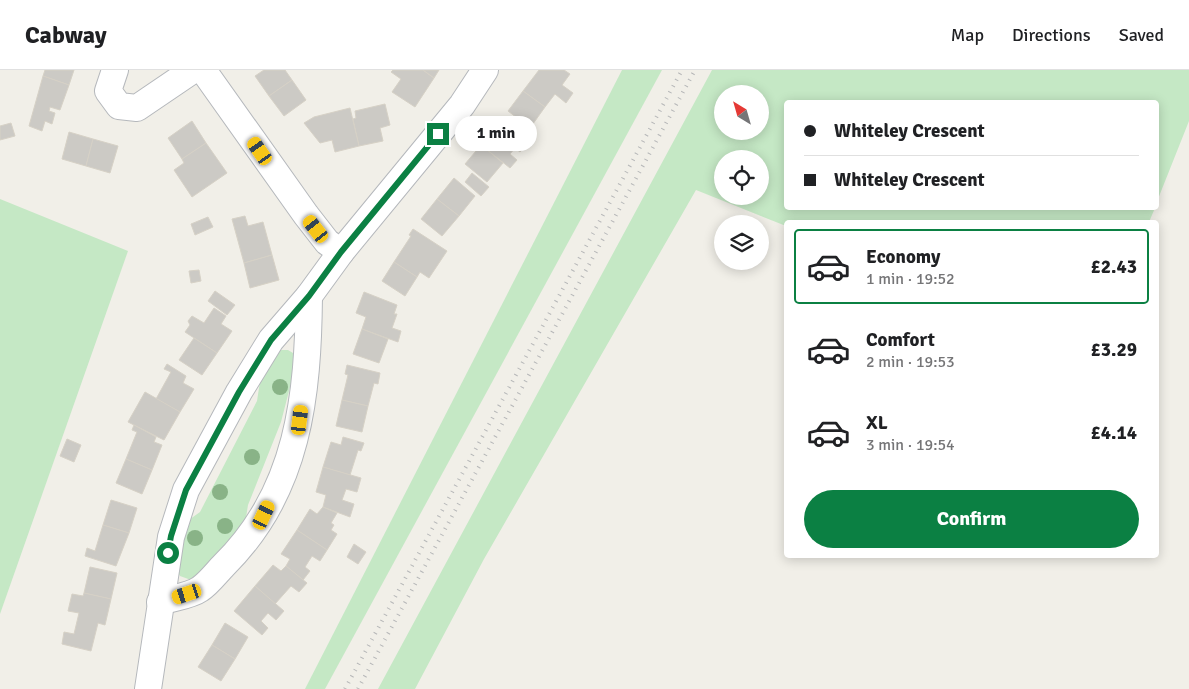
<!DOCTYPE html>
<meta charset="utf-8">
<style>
:root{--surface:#fff;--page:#f6f6f6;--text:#202124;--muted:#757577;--line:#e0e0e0;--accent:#0b8043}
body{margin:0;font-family:Signika,sans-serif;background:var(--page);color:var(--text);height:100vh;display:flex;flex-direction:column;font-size:19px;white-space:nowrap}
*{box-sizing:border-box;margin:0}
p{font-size:16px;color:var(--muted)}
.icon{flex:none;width:28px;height:28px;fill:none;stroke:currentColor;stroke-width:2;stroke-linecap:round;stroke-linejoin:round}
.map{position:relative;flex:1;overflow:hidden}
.details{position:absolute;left:784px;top:150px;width:375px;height:338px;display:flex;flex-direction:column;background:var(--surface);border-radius:5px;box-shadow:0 2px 12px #0003}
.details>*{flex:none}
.top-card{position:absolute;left:784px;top:30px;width:375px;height:110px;border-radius:5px;box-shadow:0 2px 12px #0003;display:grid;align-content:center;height:110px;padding:0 20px;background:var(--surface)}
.needle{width:32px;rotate:323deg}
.controls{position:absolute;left:714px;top:15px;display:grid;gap:10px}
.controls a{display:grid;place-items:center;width:55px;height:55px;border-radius:50%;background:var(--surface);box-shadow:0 2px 12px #0003;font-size:25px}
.end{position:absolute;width:22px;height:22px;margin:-11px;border:6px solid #0b8043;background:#fff;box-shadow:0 0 0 2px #fff}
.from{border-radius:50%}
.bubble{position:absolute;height:35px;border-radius:18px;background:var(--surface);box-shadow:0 2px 12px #0003;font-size:16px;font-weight:800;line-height:35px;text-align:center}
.car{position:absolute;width:15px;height:30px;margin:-15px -8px;border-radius:6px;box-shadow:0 0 4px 1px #0007;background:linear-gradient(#f5c518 24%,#345 0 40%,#f5c518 0 76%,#345 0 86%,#f5c518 0)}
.top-card b{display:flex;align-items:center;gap:18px;height:48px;font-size:19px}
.top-card b+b{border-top:1px solid var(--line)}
.top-card i{width:12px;height:12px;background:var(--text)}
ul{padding:9px 0 0;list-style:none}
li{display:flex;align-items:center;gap:15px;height:75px;margin:0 10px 8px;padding:0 10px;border:2px solid transparent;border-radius:5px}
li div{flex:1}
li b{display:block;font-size:19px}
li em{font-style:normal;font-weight:800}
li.on{border-color:var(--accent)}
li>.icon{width:45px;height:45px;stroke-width:1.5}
.primary-button{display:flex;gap:10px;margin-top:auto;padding:10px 20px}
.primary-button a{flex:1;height:58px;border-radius:30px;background:var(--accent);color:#fff;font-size:20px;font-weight:800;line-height:58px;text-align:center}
header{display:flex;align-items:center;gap:30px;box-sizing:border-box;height:70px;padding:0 25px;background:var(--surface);border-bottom:1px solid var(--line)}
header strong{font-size:24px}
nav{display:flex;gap:28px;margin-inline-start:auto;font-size:18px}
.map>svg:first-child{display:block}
.green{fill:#c5e8c5;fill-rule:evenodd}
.building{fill:#cccac5;stroke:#d6d1c6}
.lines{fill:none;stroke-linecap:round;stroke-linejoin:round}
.minor-casing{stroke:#b5b8bc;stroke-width:28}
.minor{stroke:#fff;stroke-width:26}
.rail{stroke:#b6b7b8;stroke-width:4;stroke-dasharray:1 6;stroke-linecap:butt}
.tree{fill:#89b387}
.route{stroke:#0b8043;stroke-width:6}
</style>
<header>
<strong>Cabway</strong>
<nav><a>Map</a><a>Directions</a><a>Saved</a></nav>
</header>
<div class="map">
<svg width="1189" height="619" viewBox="0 0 1189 619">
<rect width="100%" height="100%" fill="#f1efe8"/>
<g class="green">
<polygon points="622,0 662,0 325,619 305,619"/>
<path d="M712,0H1189V51L1156,134V32H786V138H1155L1149,152H786V156L696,120L484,489L415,619H378ZM722,24H760V61H722ZM722,89H760V126H722Z"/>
<polygon points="0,129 128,181 0,544"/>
<polygon points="278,280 288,280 298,286 281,352 248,435 244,460 201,507 191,510 180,506 175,497 186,452 200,442 257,331 261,305"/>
</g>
<g class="building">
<polygon points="45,0 74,0 69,15 43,6"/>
<polygon points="264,0 285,0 292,10 269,26 255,6"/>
<polygon points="393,0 423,0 434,8 415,37 392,22 401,9 391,2"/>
<polygon points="423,0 439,0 434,8"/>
<polygon points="539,0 564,0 570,4 562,15 573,23 566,33 555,24 545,37 523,21"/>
<polygon points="43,6 69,15 60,40 50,37 49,41 55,43 52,54 45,51 42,61 29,56"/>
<polygon points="292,10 306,30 284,46 269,26"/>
<polygon points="523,21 545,37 530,58 508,41"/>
<polygon points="385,34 390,55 380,58 383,71 359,76 353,49 356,48 355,41"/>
<polygon points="350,38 359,76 335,82 332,70 320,73 304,53 314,47"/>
<polygon points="192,51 206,73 182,89 168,68"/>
<polygon points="11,53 15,66 0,70 0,56"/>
<polygon points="498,55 506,62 511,56 529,71 520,82 515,78 510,84 517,90 510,98 481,75"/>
<polygon points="69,62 93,69 86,96 62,89"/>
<polygon points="93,69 118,76 110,103 86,96"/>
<polygon points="206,73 227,103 192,127 174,100 184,93 182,89"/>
<polygon points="481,75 503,93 487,112 465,94"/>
<polygon points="472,103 489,117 481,126 465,112"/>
<polygon points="454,108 475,126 459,146 437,129"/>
<polygon points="437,129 459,146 442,166 421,149"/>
<polygon points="245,146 248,156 263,152 272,185 244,193 232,149"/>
<polygon points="208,147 213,157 195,165 191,154"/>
<polygon points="413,159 447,181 429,208 420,202 417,207 394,192 411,166 409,165"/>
<polygon points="272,185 279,210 250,218 244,193"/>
<polygon points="394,192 417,207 405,226 382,211"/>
<polygon points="199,200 201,211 191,213 189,201"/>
<polygon points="215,221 235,235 227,245 208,231"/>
<polygon points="364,222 397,235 394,244 397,244 392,258 401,261 398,272 362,259 366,247 356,243"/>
<polygon points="214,238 226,246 221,254 232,261 217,283 185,262 190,255 188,251 192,246 204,253"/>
<polygon points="362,259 388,269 379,293 353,284"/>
<polygon points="194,268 217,283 202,305 179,290"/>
<polygon points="167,294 186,306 183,313 194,319 180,342 156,329 171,302 164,299"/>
<polygon points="347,295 380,303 378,314 374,313 368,336 342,330 348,305 345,304"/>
<polygon points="145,322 180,342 164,370 128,352"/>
<polygon points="342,330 368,336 362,362 336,356"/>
<polygon points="134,355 156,367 154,372 162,375 152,400 126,389 137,362 132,360"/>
<polygon points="343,367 364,373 361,381 358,380 350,405 323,397 331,372 341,375"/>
<polygon points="67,369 81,375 74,392 60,386"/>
<polygon points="126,389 152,400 142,424 116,413"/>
<polygon points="323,397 361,408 357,422 346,419 342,430 354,434 350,447 323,437 326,425 316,422"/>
<polygon points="111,430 137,438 129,463 103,455"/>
<polygon points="323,437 337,443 331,453 334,455 331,460 337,464 327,480 297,460 310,439 317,444"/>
<polygon points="103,455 129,463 116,496 85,486 87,478 95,481"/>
<polygon points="297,460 327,480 320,491 312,486 305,497 310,501 303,510 286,496 290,489 281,484"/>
<polygon points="354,474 366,482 358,494 347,487"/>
<polygon points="273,495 281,501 286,496 307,513 299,522 291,516 275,534 255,516"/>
<polygon points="90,497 117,503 111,529 84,523"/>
<polygon points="255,516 284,541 276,550 268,543 261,551 268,558 262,565 234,541"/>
<polygon points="84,523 111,529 105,555 98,553 91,581 62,574 64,562 74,564 79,543 68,541 72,524 83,526"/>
<polygon points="225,553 248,567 235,589 212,575"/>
<polygon points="212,575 235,589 221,611 198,597"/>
</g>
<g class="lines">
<g class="minor-casing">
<g id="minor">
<polyline points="115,0 108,21 119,36 137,38 193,0"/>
<polyline points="203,0 306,145 327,172 341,182"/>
<path d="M160,532C172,528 190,526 200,519C209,513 217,502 224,495C299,421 308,325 309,226"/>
<polyline points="148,619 171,467 186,420 239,322 271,270 309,226 341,182 462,35 485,0"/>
</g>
</g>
<use href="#minor" class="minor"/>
<g class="rail">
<polyline points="345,619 682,0"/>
<polyline points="358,619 695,0"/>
</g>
</g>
<g class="tree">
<circle cx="280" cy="317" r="8"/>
<circle cx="252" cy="387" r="8"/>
<circle cx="220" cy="422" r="8"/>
<circle cx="225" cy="456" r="8"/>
<circle cx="195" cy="468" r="8"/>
</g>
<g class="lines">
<polyline class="route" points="168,483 171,466 186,420 239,322 271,270 309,226 341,182 438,64"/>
</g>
</svg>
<div class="controls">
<a><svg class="needle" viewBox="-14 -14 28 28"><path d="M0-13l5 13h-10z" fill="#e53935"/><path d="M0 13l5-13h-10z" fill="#757577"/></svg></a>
<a><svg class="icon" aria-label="locate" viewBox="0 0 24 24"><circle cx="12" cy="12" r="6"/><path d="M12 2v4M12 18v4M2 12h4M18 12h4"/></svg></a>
<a><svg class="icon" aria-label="layers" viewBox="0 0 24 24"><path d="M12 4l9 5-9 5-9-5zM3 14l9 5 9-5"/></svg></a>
</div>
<i class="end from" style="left:168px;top:483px"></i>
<i class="end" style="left:438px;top:64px"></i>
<div class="bubble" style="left:455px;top:46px;width:82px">1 min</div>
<i class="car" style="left:260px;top:81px;rotate:325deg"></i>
<i class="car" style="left:316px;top:159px;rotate:322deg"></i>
<i class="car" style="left:300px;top:350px;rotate:7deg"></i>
<i class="car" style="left:264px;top:445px;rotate:25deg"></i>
<i class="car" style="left:187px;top:524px;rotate:252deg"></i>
<div class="top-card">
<b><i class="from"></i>Whiteley Crescent</b>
<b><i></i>Whiteley Crescent</b>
</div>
<section class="details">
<ul>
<li class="on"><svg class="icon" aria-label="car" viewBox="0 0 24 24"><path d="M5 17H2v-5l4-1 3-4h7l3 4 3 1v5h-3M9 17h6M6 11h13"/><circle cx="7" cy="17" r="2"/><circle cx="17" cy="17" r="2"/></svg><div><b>Economy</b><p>1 min · 19:52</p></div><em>£2.43</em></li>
<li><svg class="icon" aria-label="car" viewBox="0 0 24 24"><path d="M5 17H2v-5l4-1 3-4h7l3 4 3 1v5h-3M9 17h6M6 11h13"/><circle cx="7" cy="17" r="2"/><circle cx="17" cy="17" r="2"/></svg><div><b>Comfort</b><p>2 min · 19:53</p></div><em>£3.29</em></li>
<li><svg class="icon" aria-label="car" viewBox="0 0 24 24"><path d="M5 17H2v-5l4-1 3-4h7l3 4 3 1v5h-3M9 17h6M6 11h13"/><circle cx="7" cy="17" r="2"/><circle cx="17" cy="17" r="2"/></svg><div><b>XL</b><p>3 min · 19:54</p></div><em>£4.14</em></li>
</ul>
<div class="primary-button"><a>Confirm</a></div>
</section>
</div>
